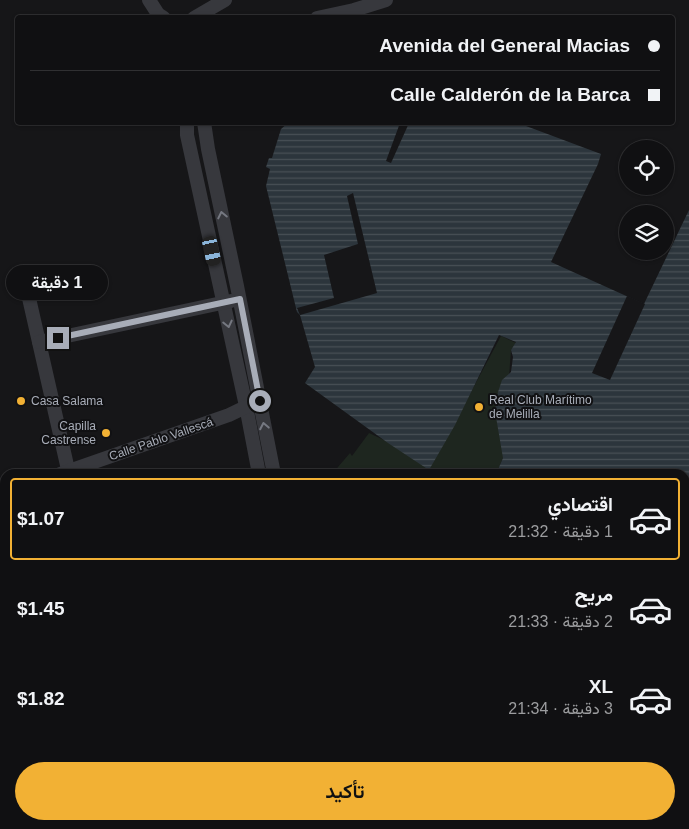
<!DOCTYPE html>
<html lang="ar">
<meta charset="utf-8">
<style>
:root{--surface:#101012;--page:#1e1e20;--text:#f1f3f6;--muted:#9c9d9f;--line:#303032;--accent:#f2b134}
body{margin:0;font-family:Helvetica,Vazirmatn,sans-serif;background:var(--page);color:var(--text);direction:rtl;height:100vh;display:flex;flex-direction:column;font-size:19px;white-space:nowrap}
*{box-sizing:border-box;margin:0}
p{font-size:16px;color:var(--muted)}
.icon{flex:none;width:28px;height:28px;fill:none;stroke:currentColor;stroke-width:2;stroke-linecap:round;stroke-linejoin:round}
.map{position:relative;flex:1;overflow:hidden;direction:ltr}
.sheet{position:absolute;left:0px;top:469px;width:690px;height:361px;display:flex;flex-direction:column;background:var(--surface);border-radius:15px 15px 0 0;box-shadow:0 1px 4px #0004,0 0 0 1px var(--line);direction:rtl}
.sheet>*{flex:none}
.hud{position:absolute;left:15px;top:15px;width:660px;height:110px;border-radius:5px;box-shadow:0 1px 4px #0004,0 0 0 1px var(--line);direction:rtl;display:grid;align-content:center;height:110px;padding:0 15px;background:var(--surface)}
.fabs{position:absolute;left:619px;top:140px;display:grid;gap:10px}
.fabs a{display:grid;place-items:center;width:55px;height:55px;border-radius:50%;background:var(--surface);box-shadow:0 1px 4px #0004,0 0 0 1px var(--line);font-size:25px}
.end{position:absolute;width:22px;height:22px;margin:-11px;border:6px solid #a8adb8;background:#111;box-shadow:0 0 0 2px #111}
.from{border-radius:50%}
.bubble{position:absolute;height:35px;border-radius:18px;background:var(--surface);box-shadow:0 1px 4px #0004,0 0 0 1px var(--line);font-size:16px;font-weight:600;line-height:35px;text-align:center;direction:rtl}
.car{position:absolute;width:15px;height:30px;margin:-15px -8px;border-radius:6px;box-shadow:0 0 4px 1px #0007;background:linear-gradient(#222 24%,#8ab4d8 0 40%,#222 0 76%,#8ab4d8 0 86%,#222 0)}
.hud b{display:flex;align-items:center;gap:18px;height:48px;font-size:19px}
.hud b+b{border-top:1px solid var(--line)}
.hud i{width:12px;height:12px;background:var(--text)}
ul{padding:9px 0 0;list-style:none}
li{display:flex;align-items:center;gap:15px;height:82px;margin:0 10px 8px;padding:0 5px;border:2px solid transparent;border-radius:5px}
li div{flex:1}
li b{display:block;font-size:19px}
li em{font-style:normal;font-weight:600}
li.active{border-color:var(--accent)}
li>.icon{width:45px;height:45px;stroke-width:1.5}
.cta{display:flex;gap:10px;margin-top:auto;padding:10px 15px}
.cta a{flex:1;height:58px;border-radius:30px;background:var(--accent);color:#111;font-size:20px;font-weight:600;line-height:58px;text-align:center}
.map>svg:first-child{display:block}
.park{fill:url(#park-dots)}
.garden{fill:#1e261f}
.water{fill:url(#water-rules)}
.pier{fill:#161618}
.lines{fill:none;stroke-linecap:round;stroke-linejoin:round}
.street{stroke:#37383d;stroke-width:14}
.secondary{stroke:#45474d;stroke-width:20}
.primary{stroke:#53555c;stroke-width:21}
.oneway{stroke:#757881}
.route{stroke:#a8adb8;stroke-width:6}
.poi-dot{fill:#f2b134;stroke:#111113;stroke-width:2}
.labels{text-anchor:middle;stroke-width:4;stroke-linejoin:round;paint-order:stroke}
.poi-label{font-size:12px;fill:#a8adb8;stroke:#111113;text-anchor:start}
.street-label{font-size:12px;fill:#a8adb8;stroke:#111113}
</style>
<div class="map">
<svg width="689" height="829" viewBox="0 0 689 829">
<defs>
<pattern id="park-dots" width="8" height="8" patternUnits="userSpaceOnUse" patternTransform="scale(1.25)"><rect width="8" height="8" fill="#1e261f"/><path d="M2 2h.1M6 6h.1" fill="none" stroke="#3c433d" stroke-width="1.8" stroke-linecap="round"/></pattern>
<pattern id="water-rules" width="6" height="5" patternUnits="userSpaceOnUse" patternTransform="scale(1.25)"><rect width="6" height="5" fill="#2c353c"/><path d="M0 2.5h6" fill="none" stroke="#485056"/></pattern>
</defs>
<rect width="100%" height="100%" fill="#161618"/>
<polygon class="park" points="4,794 5,825 64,825 64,829 0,829 0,799"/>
<polygon class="garden" points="501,336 516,343 511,350 503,458 496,474 332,474 350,453 352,456 369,433 386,441 465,403"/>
<polygon class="water" points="288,123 518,123 601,154 598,164 551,262 644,304 689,210 689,582 685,582 685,474 496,474 503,458 495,411 498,392 502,380 511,372 513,357 511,350 516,342 499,335 455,425 429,470 388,443 305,383 315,367 300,315 297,312 266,186 270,169 266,167 269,158 272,158 281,129"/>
<g class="pier">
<polygon points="400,123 409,123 391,163 386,161"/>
<polygon points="353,193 377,293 300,315 297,308 334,298 324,255 358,244 347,196"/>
<polygon points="627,296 645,304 610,380 592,373"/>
</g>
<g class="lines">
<g class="street">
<polyline points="149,0 158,14 164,18"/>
<polyline points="194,18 225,0"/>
<polyline points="317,18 354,10 386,0"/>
<polyline points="187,122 187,135 246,406 259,474"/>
<polyline points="204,122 208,149 237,286 274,474"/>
<polyline points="26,285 69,474"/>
<polyline points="39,342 231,301"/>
<polyline points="60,474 229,415 254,403"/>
<polyline points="0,495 5,494"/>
<polyline points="0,761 4,751 5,737"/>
<polyline points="685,772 689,777"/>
<polyline points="635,829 638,825"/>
</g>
<g class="secondary">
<polyline points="0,636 5,625"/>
<polyline points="0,716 5,727"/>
<polyline points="209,825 210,829"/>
<polyline points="81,829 82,825"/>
<polyline points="95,829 96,825"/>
</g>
<g class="primary">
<polyline points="229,829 230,825"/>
<polyline points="253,829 253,825"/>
</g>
</g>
<defs><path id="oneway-chevron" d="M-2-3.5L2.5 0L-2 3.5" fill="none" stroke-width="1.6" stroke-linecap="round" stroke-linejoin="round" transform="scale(1.25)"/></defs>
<g class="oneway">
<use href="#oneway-chevron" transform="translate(222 215) rotate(-102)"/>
<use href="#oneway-chevron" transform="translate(228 324) rotate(77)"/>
<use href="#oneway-chevron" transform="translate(264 426) rotate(-101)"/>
</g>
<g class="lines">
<polyline class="route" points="58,338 240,299 260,401"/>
</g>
<g class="poi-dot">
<circle cx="21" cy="401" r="5"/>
<circle cx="479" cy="407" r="5"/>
<circle cx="106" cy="433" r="5"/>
</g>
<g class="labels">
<g class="poi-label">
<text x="489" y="404">Real Club Marítimo<tspan x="489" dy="14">de Melilla</tspan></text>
<text x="31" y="405">Casa Salama</text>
<text x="96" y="430" text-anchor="end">Capilla<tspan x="96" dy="14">Castrense</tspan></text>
</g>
<g class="street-label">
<text transform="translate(161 439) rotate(-19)" y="4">Calle Pablo Vallescá</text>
</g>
</g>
</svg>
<div class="fabs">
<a><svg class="icon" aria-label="locate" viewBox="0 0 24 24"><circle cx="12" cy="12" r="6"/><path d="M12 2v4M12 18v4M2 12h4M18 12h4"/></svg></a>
<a><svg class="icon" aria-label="layers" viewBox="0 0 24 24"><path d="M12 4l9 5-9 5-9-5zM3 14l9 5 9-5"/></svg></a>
</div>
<i class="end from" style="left:260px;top:401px"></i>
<i class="end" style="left:58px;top:338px"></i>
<div class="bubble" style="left:6px;top:265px;width:102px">1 دقيقة</div>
<i class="car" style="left:212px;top:251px;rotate:168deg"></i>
<div class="hud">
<b><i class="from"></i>Avenida del General Macias</b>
<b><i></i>Calle Calderón de la Barca</b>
</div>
<section class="sheet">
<ul>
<li class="active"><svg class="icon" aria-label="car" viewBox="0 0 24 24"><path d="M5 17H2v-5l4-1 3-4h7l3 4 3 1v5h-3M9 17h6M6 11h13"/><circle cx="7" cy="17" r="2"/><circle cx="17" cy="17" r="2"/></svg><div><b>اقتصادي</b><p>1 دقيقة · 21:32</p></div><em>$1.07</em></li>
<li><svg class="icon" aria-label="car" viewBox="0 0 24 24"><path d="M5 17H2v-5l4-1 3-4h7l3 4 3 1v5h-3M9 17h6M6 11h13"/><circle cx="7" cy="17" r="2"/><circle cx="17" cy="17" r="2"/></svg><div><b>مريح</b><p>2 دقيقة · 21:33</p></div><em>$1.45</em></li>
<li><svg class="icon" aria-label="car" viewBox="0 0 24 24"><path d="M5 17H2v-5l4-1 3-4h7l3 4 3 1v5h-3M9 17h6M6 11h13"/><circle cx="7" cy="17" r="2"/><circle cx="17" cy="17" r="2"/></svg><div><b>XL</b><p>3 دقيقة · 21:34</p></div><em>$1.82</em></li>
</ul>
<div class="cta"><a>تأكيد</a></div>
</section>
</div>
